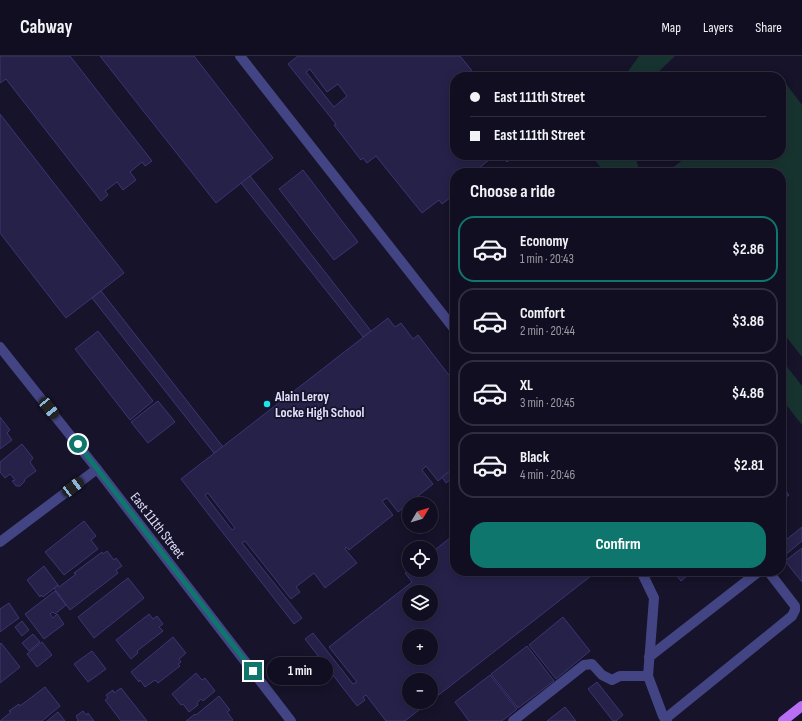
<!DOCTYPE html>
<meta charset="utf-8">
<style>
:root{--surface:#100e20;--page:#191729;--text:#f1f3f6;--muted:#9c9ca5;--line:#302e3e;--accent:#0f766e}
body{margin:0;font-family:"Sofia Sans Condensed",sans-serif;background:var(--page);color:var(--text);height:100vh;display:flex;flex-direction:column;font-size:15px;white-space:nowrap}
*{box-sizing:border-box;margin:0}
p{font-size:13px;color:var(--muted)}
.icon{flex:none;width:22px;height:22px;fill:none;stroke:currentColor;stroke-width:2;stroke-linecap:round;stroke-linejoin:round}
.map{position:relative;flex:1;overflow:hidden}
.side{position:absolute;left:450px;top:112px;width:336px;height:408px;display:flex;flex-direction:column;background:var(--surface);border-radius:16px;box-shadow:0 2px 10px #0003,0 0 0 1px var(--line)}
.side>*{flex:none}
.banner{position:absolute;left:450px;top:16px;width:336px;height:88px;border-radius:16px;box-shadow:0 2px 10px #0003,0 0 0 1px var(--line);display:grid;align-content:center;height:88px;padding:0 20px;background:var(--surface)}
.needle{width:26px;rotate:52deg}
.fabs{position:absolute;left:402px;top:441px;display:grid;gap:8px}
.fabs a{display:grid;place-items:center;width:36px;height:36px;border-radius:50%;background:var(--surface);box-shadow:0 2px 10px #0003,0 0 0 1px var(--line);font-size:20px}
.end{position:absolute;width:18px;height:18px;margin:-9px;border:5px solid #0f766e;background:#fff;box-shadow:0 0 0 2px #fff}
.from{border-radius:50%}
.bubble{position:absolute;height:28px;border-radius:14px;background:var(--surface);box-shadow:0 2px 10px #0003,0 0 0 1px var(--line);font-size:13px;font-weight:700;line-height:28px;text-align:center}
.car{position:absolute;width:12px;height:24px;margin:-12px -6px;border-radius:5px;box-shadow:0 0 3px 1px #0007;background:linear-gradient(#222 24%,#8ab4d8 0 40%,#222 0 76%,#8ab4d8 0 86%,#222 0)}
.banner b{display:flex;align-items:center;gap:14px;height:38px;font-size:15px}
.banner b+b{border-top:1px solid var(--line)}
.banner i{width:10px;height:10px;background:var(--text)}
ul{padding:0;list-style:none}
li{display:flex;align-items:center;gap:12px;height:66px;margin:0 8px 6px;padding:0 12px;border:2px solid var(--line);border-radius:16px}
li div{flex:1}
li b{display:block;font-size:15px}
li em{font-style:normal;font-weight:700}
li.on{border-color:var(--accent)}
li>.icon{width:36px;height:36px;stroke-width:1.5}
h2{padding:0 20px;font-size:18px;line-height:48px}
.primary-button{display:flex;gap:8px;margin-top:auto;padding:8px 20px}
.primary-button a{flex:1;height:46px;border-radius:16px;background:var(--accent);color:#fff;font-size:16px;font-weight:700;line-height:46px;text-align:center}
header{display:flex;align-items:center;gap:24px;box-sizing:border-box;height:56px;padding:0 20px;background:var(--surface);border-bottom:1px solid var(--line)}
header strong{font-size:19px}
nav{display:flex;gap:22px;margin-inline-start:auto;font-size:14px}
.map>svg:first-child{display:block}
.green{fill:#173330}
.building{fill:#262149;stroke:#3d3573;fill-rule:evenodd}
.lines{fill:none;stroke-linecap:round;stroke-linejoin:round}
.minor{stroke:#434484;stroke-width:10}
.major{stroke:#b96ff3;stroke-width:10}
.route{stroke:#0f766e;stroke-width:5}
.poi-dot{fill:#1be4eb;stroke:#16132a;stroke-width:1.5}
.labels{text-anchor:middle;stroke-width:3.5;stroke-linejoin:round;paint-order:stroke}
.poi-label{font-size:14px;font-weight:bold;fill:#e0dffc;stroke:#16132a;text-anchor:start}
.street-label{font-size:14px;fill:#e0dffc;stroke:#16132a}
</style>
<header>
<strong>Cabway</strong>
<nav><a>Map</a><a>Layers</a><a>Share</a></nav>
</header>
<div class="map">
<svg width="802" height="665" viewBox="0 0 802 665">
<rect width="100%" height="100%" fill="#16132a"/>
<g class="green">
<polygon points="639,0 675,0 653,21 624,21"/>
<polygon points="784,25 802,49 802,301 781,274 781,117 666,117 689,99 781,99 781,27"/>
<polygon points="591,99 635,99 640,117 605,117"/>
<polygon points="781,303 802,330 802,369 781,342"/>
</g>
<g class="building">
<polygon points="0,0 70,0 152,105 145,110 142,106 130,116 136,124 123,134 117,126 105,135 108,139 101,145 6,23 0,27"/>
<polygon points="100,0 194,0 273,102 216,147"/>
<path d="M298,0H460L477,21H455V99H495L473,117H455V131L452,133L455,138L442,148L439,144L422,157L376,100L367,107L363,102L361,104L334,69L336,68L288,8ZM310,13L327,36L338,28L347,40L334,51L306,16Z"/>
<polygon points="0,58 124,217 66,262 0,177"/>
<polygon points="501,99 516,99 507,106"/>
<polygon points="303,114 358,186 334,204 279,133"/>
<polygon points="250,120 371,275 363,281 241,127"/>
<polygon points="101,235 223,391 214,397 92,242"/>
<path d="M388,262L395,271L401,267L413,283L418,279L455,327V411L438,425L426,410L422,414L433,428L398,456L387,442L382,445L393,459L349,494L346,491L345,493L357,507L325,532L314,517L296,531L300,536L291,543L245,485L242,487L302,562L294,568L181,423ZM208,437L235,472L232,474L205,439Z"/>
<polygon points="98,275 153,345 130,364 75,293"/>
<polygon points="158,345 175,366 148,387 131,366"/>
<polygon points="0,361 10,374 7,377 12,384 0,393"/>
<polygon points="22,388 33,402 30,406 36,415 25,423 24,426 20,430 16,430 12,425 15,424 10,418 5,422 0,416 0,406"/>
<polygon points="455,411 455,420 446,427 442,421"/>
<polygon points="781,429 789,439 781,445"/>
<polygon points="84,465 96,480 91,484 98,493 64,519 45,496"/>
<polygon points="802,471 802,485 784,500 781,496 781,488"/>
<path d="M455,478V515H595L596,516L431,645V624H409V646H429L405,665H386L366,639L363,641L365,644L357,650L305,583L313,577L353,628L357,626L329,591L412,526L405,517L409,514H431V497ZM409,536H431V558H409ZM409,580H431V602H409Z"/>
<polygon points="802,492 802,526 785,505"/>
<polygon points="107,495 114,504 116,502 122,510 116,514 118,517 70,554 54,532 58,529 59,531 76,518 74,517 102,496 103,498"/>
<polygon points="44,510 58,529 43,541 41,539 40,541 27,524"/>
<polygon points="673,515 693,515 681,525"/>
<polygon points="128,522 144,542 94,582 78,561"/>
<polygon points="55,535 66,549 55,558 53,556 50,558 53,562 57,558 64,568 44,583 25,558"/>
<polygon points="9,547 19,562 0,576 0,553"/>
<polygon points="149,558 153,563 157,560 163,568 159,571 163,575 137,595 138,597 131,603 116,584"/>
<polygon points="563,561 590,595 556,623 529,589"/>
<polygon points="22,565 29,574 22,580 15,571"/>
<polygon points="33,578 40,586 29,595 22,587"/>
<polygon points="173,581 186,597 179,603 181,606 178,608 180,610 158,627 155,624 145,631 140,624 139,626 131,616"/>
<polygon points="42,586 52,599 37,611 27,598"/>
<polygon points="1,587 20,611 0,627 0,588"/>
<polygon points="527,590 554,625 518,652 491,618"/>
<polygon points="92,595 106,613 88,626 74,608"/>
<polygon points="196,617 202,624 205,622 215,635 203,645 201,643 197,647 198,649 189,656 183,648 181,649 172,638"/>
<polygon points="490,619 517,653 502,665 469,665 455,646"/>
<polygon points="597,626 623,659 616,665 613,665 588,633"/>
<polygon points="45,631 60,650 42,665 0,665 11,656 9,655 19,648 20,650"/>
<polygon points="121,632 147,665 121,665 105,644 108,642 106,639 113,634 114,637"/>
<polygon points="219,640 230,654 227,656 233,664 231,665 186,665 195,658 196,659"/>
<polygon points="565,651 576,665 547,665"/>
<polygon points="83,655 86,659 88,657 94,665 77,665 78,664 76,660"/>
<polygon points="58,656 65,665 47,665"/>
</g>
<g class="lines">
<g class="minor">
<polyline points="240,0 455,274"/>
<polyline points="0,291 97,413 291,665"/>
<polyline points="0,486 97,413"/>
<polyline points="641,515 654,542 648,620 663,660 667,665"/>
<polyline points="649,601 757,517 762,515"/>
<polyline points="665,663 792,560 795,554 795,550 768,515 765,515"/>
<polyline points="513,665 584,609 592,608 602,619 612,624 620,620 648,620"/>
</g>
<polyline class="major" points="783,665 802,650"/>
</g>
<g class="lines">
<polyline class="route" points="78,388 253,615"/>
</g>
<circle class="poi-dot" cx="267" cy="348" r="4"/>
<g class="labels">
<g class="poi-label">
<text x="275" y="345">Alain Leroy<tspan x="275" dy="16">Locke High School</tspan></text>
</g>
<g class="street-label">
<text transform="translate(158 469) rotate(52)" y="5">East 111th Street</text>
</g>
</g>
</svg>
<div class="fabs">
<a><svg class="needle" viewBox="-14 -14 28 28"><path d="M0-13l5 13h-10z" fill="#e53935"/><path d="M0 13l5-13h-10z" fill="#9c9ca5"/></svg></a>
<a><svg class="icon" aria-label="locate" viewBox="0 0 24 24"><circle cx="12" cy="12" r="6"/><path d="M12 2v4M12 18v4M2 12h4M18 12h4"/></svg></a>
<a><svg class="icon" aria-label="layers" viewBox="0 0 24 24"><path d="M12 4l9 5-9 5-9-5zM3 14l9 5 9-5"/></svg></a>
<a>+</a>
<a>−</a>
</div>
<i class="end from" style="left:78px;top:388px"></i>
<i class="end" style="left:253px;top:615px"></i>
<div class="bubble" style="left:267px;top:601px;width:66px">1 min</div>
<i class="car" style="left:49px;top:352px;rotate:141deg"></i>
<i class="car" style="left:73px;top:431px;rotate:53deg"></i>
<div class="banner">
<b><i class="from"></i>East 111th Street</b>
<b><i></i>East 111th Street</b>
</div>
<section class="side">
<h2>Choose a ride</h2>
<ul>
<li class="on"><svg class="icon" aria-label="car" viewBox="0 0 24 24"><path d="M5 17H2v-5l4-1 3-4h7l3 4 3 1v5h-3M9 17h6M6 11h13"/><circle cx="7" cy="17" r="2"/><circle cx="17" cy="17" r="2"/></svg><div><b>Economy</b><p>1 min · 20:43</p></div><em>$2.86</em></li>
<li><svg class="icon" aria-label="car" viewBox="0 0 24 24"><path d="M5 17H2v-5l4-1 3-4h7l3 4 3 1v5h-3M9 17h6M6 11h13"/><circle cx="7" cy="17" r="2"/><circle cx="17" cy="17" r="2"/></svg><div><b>Comfort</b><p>2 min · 20:44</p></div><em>$3.86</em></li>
<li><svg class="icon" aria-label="car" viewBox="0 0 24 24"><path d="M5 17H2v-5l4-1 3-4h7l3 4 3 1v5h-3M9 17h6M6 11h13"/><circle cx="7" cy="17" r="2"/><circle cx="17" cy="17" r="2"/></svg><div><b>XL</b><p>3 min · 20:45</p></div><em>$4.86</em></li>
<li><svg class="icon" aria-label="car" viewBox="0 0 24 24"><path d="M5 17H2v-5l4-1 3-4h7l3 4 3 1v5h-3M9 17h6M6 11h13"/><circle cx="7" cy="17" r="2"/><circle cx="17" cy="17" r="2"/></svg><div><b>Black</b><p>4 min · 20:46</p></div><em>$2.81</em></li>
</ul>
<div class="primary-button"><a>Confirm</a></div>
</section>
</div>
